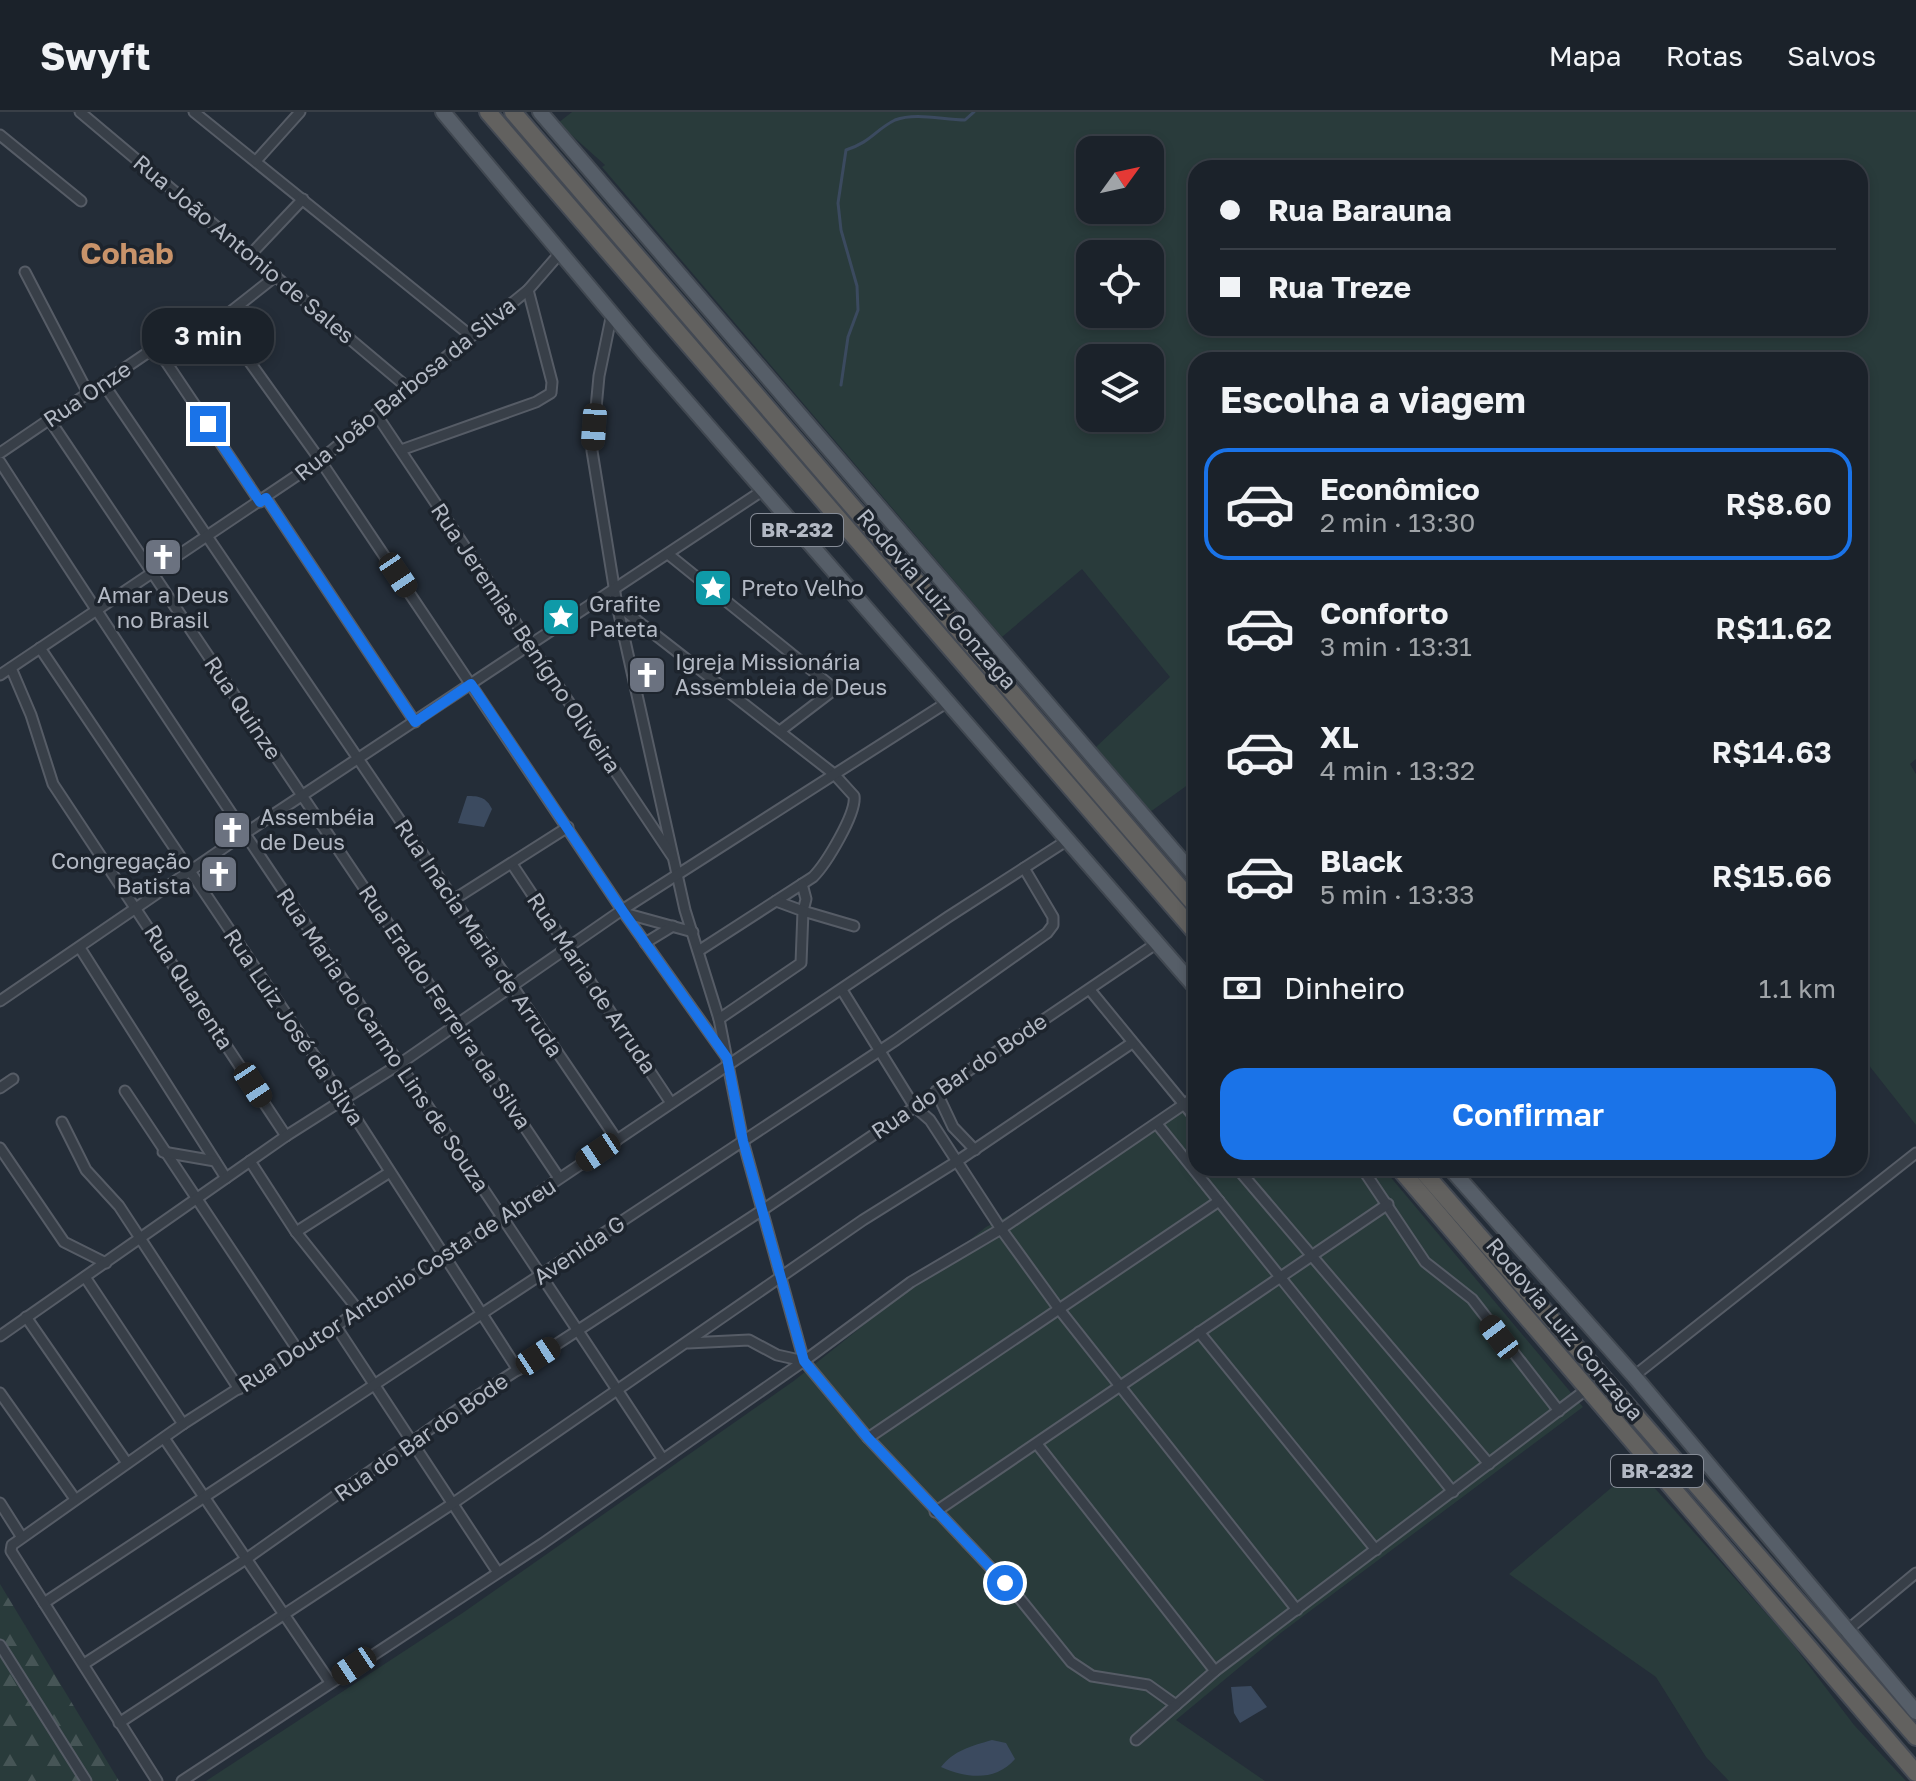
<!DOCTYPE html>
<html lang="pt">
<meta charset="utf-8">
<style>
:root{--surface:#1b222a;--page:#282f36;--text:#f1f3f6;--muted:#a0a4a8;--line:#393f47;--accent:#1a73e8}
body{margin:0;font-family:"Golos Text",sans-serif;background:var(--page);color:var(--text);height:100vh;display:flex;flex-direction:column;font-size:30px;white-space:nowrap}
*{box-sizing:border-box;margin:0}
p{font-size:26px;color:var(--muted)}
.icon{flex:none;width:44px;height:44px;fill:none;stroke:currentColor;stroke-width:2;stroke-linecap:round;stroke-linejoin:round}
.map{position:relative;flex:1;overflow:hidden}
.side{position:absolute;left:1188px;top:240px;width:680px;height:824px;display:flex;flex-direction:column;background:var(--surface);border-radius:24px;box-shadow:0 4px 12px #0003,0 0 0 2px var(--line)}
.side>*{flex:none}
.hud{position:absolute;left:1188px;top:48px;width:680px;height:176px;border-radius:24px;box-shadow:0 4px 12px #0003,0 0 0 2px var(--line);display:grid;align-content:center;height:176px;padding:0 32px;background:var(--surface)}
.needle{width:52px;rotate:57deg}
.fabs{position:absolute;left:1076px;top:24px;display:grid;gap:16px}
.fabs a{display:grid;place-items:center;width:88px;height:88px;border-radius:16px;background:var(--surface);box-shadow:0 4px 12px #0003,0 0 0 2px var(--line);font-size:40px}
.end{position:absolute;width:36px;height:36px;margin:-18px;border:10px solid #1a73e8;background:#fff;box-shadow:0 0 0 4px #fff}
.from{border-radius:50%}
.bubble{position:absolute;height:56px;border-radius:24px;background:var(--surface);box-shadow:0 4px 12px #0003,0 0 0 2px var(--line);font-size:26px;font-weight:600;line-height:56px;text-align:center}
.car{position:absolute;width:24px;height:48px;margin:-24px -12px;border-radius:10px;box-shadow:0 0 6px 2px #0007;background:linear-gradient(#222 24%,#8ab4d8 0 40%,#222 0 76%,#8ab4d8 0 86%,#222 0)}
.hud b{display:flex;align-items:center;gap:28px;height:76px;font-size:30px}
.hud b+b{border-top:2px solid var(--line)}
.hud i{width:20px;height:20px;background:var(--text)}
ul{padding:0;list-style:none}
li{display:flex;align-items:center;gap:24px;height:112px;margin:0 16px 12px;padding:0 16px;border:4px solid transparent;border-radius:24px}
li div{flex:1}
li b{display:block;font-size:30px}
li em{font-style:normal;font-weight:600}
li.active{border-color:var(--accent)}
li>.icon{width:72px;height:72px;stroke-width:1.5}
h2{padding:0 32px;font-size:36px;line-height:96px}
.pay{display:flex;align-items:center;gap:20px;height:88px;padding:0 32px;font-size:30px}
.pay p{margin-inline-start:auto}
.button{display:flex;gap:16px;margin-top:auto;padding:16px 32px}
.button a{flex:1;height:92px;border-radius:24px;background:var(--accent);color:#fff;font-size:32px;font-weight:600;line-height:92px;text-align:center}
header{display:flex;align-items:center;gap:48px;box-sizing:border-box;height:112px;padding:0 40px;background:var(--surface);border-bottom:2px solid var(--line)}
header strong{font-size:38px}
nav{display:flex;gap:44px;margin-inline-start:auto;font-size:28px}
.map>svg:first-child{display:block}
.grass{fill:#293b3b;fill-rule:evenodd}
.forest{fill:url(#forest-firs)}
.water{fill:#3b4a5f}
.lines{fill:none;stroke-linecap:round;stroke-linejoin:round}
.stream{stroke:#3b4a5f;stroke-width:3}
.minor-casing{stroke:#565c66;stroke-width:13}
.primary-casing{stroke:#414851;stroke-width:18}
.trunk-casing{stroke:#434953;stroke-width:20}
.minor{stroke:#383f48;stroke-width:9}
.primary{stroke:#565e68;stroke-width:14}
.trunk{stroke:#62615f;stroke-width:16}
.route{stroke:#1a73e8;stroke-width:10}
.labels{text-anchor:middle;stroke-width:7;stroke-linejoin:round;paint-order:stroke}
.shield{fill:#1d242d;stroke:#868c97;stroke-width:2}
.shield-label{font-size:20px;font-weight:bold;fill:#b3b9c4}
.street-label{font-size:22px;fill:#b3b9c4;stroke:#1d242d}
.poi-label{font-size:22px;fill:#b3b9c4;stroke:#1d242d;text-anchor:start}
.district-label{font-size:30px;font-weight:bold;fill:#c8936a;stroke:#1d242d}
</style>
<header>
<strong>Swyft</strong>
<nav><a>Mapa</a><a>Rotas</a><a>Salvos</a></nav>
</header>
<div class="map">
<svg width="1916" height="1669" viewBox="0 0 1916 1669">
<defs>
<pattern id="forest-firs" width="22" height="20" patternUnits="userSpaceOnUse" patternTransform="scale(2)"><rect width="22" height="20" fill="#293b3b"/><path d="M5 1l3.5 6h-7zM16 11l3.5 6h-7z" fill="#465556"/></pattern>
</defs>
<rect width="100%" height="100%" fill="#242d38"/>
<g class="grass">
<path d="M572,0H1916V647L1910,652L1916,662V1013L1860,942V248H1196V667L1150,700L1095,636L1170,565L1082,457L1002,525L602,55L605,53L558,11ZM1090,38H1150V98H1090ZM1196,56H1860V216H1196ZM1090,142H1150V202H1090ZM1090,246H1150V306H1090Z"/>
<polygon points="1196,978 1196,1056 1383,1056 1583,1295 1282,1520 1176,1608 1265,1669 206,1669 464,1500 795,1268 986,1115 1012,1102"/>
<polygon points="1636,1355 1788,1526 1854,1613 1906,1669 1729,1669 1706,1645 1656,1565 1509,1462"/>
</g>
<polygon class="forest" points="0,1472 119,1669 0,1669"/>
<g class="water">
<path d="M467,684C479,684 486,685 492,697L484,715L458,711Z"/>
<polygon points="1251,1574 1267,1595 1240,1611 1234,1601 1231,1575"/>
<path d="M992,1628L1006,1631L1015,1647C996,1669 968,1667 941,1655C954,1638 972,1634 992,1628Z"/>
</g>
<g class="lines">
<path class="stream" d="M841,273L848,225L858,198L857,174L841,118L838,91L846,38C871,30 875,18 895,8C916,0 943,8 965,8L974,0"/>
<g class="minor-casing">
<g id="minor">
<polyline points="80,0 407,275"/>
<polyline points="194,0 471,224"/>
<polyline points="0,23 81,89"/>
<polyline points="256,49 300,0"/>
<polyline points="251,142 303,87"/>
<polyline points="25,160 88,281"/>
<polyline points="612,201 599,264 592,339 617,493 685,798 719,907 743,1029 804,1249 868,1326 1021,1488 1071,1550 1092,1564 1148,1573 1176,1593 1215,1559 1587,1277"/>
<polyline points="220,208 276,164"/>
<polyline points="156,235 260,390"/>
<polyline points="103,271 617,1028"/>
<polyline points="376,302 672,744"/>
<polyline points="49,307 559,1066"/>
<polyline points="401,338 536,290 551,281 552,270 528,178"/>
<polyline points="0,341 203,203 216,203 320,348 624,801 725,943"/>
<path d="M0,350C216,685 443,1012 662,1346"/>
<polyline points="266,386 415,610"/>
<polyline points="668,442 835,577 780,619"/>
<path d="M617,493L834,662L854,684C857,701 826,752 813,765L700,838"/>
<polyline points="40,536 344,988 518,1258"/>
<polyline points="11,556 31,603 53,672 286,1024"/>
<polyline points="0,563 320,348 528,178 561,140"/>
<polyline points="512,752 671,991"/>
<polyline points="802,772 806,787 803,799 854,814"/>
<polyline points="453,788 568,715"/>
<polyline points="624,801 693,820"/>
<polyline points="645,831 673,814"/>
<polyline points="80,836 226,1066"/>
<polyline points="842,878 914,994 930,1008 1001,1117 1059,1197 1297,1498"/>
<polyline points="1090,878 1196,1007"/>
<polyline points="0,889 244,722 762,379"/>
<polyline points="719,907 801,851 803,799 776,789"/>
<polyline points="0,976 13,967"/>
<polyline points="125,979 297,1237"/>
<polyline points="936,979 953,1015 975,1038"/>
<polyline points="62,1010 86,1058 119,1094 239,1277"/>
<polyline points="1157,1012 1453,1380"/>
<polyline points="0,1036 64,1130 106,1151"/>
<polyline points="163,1040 215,1049"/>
<polyline points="250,1049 296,1120 359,1199"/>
<polyline points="1237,1056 1489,1352"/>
<polyline points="1362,1056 1425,1150 1472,1187 1559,1299"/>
<polyline points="296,1120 390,1060"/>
<polyline points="85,1165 183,1312"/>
<polyline points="26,1205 127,1351"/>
<polyline points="335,1213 497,1459"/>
<polyline points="1199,1220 1376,1438"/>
<polyline points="0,1224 286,1024 401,951 622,798 946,591"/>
<polyline points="688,1231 749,1228 777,1243 804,1249"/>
<polyline points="1634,1264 1916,1041"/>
<polyline points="0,1281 75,1387"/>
<polyline points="164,1326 330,1570"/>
<polyline points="868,1326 1219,1089"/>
<polyline points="1037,1332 1215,1559"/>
<polyline points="0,1391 21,1424"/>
<polyline points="935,1400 1388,1092"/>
<polyline points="44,1491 896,928 1047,821 1053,813 1053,805 1024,756"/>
<polyline points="1845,1520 1916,1461"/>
<polyline points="0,1533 86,1669"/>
<polyline points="84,1552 246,1447 471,1288 764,1097 1157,831"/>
<polyline points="119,1611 452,1392 863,1108 959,1048 1132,931"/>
<polyline points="1136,1628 1176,1593"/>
<polyline points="157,1669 11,1439 12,1433 183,1312 443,1145 948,805 1066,729"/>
<polyline points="182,1669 542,1432 804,1249 911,1170 1001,1117 1196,984"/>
</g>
</g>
<g class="primary-casing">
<g id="primary">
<polyline points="443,0 647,244 1196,876"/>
<polyline points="540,0 1196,765"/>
<polyline points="1450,1056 1634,1264 1916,1600"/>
</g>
</g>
<g class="trunk-casing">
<g id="trunk">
<polyline points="488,0 1196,821"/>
<polyline points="513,0 1196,794"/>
<polyline points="1399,1056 1916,1661"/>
<polyline points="1420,1056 1916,1625"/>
</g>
</g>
<use href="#minor" class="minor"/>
<use href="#primary" class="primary"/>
<use href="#trunk" class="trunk"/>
</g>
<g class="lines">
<polyline class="route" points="208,312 260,390 266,386 415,610 471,572 624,801 727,946 743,1029 804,1249 868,1326 1005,1471"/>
</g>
<defs>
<g id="church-square" transform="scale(2)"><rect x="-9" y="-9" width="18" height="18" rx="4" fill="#6b7280" stroke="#1d242d"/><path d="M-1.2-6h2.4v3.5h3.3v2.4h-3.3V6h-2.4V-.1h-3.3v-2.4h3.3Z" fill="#fff"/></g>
<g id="sight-square" transform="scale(2)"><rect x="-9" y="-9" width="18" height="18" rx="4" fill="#0f9aa8" stroke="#1d242d"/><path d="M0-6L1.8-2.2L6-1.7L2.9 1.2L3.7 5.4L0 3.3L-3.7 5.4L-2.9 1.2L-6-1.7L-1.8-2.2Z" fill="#fff"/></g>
</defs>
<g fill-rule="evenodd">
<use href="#church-square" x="163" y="445"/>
<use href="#sight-square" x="713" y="476"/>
<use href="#sight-square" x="561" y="505"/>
<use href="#church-square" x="647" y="563"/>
<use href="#church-square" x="232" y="718"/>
<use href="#church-square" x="219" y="762"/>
</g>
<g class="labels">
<g class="shield">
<rect x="751" y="402" width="92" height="32" rx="6"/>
<rect x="1611" y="1343" width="92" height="32" rx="6"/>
</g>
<g class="shield-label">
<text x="797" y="425">BR-232</text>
<text x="1657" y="1366">BR-232</text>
</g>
<g class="street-label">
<text transform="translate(244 137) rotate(40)" y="8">Rua João Antonio de Sales</text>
<text transform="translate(405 277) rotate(-39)" y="8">Rua João Barbosa da Silva</text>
<text transform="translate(87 282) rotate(-34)" y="8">Rua Onze</text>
<text transform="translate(937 487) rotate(49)" y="8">Rodovia Luiz Gonzaga</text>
<text transform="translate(526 526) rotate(56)" y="8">Rua Jeremias Benígno Oliveira</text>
<text transform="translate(243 596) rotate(56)" y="8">Rua Quinze</text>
<text transform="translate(479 826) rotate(56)" y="8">Rua Inacia Maria de Arruda</text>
<text transform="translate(592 871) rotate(56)" y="8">Rua Maria de Arruda</text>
<text transform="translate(189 875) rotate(57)" y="8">Rua Quarenta</text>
<text transform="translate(445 895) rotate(56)" y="8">Rua Eraldo Ferreira da Silva</text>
<text transform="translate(294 915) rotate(56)" y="8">Rua Luiz José da Silva</text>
<text transform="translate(383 928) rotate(56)" y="8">Rua Maria do Carmo Lins de Souza</text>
<text transform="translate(959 964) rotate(-34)" y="8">Rua do Bar do Bode</text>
<text transform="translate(579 1138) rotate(-34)" y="8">Avenida G</text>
<text transform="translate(397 1173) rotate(-33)" y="8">Rua Doutor Antonio Costa de Abreu</text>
<text transform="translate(1565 1217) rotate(50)" y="8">Rodovia Luiz Gonzaga</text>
<text transform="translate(421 1325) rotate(-35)" y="8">Rua do Bar do Bode</text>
</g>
<g class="poi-label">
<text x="741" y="484">Preto Velho</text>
<text x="163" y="491" text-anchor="middle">Amar a Deus<tspan x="163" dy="25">no Brasil</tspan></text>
<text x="589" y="500">Grafite<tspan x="589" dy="25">Pateta</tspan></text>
<text x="675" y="558">Igreja Missionária<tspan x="675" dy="25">Assembleia de Deus</tspan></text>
<text x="260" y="713">Assembéia<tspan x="260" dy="25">de Deus</tspan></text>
<text x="191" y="757" text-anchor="end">Congregação<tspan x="191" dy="25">Batista</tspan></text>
</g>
<g class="district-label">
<text x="127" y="152">Cohab</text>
</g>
</g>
</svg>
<div class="fabs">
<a><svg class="needle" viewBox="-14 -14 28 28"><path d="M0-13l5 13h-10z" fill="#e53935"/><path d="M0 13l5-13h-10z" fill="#a0a4a8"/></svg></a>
<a><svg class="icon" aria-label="locate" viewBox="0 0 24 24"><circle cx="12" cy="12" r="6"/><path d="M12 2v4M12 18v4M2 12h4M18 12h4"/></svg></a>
<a><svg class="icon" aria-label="layers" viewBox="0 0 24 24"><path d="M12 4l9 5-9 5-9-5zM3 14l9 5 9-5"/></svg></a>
</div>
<i class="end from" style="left:1005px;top:1471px"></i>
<i class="end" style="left:208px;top:312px"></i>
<div class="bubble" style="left:142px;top:196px;width:132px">3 min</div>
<i class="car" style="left:594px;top:315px;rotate:184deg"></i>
<i class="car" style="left:398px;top:463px;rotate:146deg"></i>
<i class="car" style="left:253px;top:973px;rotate:147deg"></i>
<i class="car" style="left:598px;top:1040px;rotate:236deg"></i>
<i class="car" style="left:1499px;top:1225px;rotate:323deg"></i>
<i class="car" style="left:538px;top:1244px;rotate:57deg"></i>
<i class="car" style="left:354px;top:1554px;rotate:236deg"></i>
<div class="hud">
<b><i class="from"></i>Rua Barauna</b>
<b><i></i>Rua Treze</b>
</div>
<section class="side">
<h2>Escolha a viagem</h2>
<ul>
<li class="active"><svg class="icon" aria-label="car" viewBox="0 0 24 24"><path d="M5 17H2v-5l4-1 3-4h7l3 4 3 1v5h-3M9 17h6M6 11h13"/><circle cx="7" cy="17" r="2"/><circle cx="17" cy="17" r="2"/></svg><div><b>Econômico</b><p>2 min · 13:30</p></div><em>R$8.60</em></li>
<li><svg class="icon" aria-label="car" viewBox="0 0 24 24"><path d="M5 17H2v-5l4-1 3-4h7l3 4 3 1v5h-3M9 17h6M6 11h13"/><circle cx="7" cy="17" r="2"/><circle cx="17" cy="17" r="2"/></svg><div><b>Conforto</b><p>3 min · 13:31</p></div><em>R$11.62</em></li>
<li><svg class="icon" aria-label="car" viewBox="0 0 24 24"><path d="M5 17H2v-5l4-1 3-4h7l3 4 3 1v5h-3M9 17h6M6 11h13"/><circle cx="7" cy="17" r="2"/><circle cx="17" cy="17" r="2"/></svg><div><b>XL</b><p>4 min · 13:32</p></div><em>R$14.63</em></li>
<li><svg class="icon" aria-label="car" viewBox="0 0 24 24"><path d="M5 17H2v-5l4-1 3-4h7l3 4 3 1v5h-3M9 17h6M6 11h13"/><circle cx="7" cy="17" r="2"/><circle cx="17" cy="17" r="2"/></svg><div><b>Black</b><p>5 min · 13:33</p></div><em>R$15.66</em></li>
</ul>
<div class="pay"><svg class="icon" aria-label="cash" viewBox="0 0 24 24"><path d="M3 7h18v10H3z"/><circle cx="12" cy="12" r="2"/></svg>Dinheiro<p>1.1 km</p></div>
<div class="button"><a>Confirmar</a></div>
</section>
</div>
